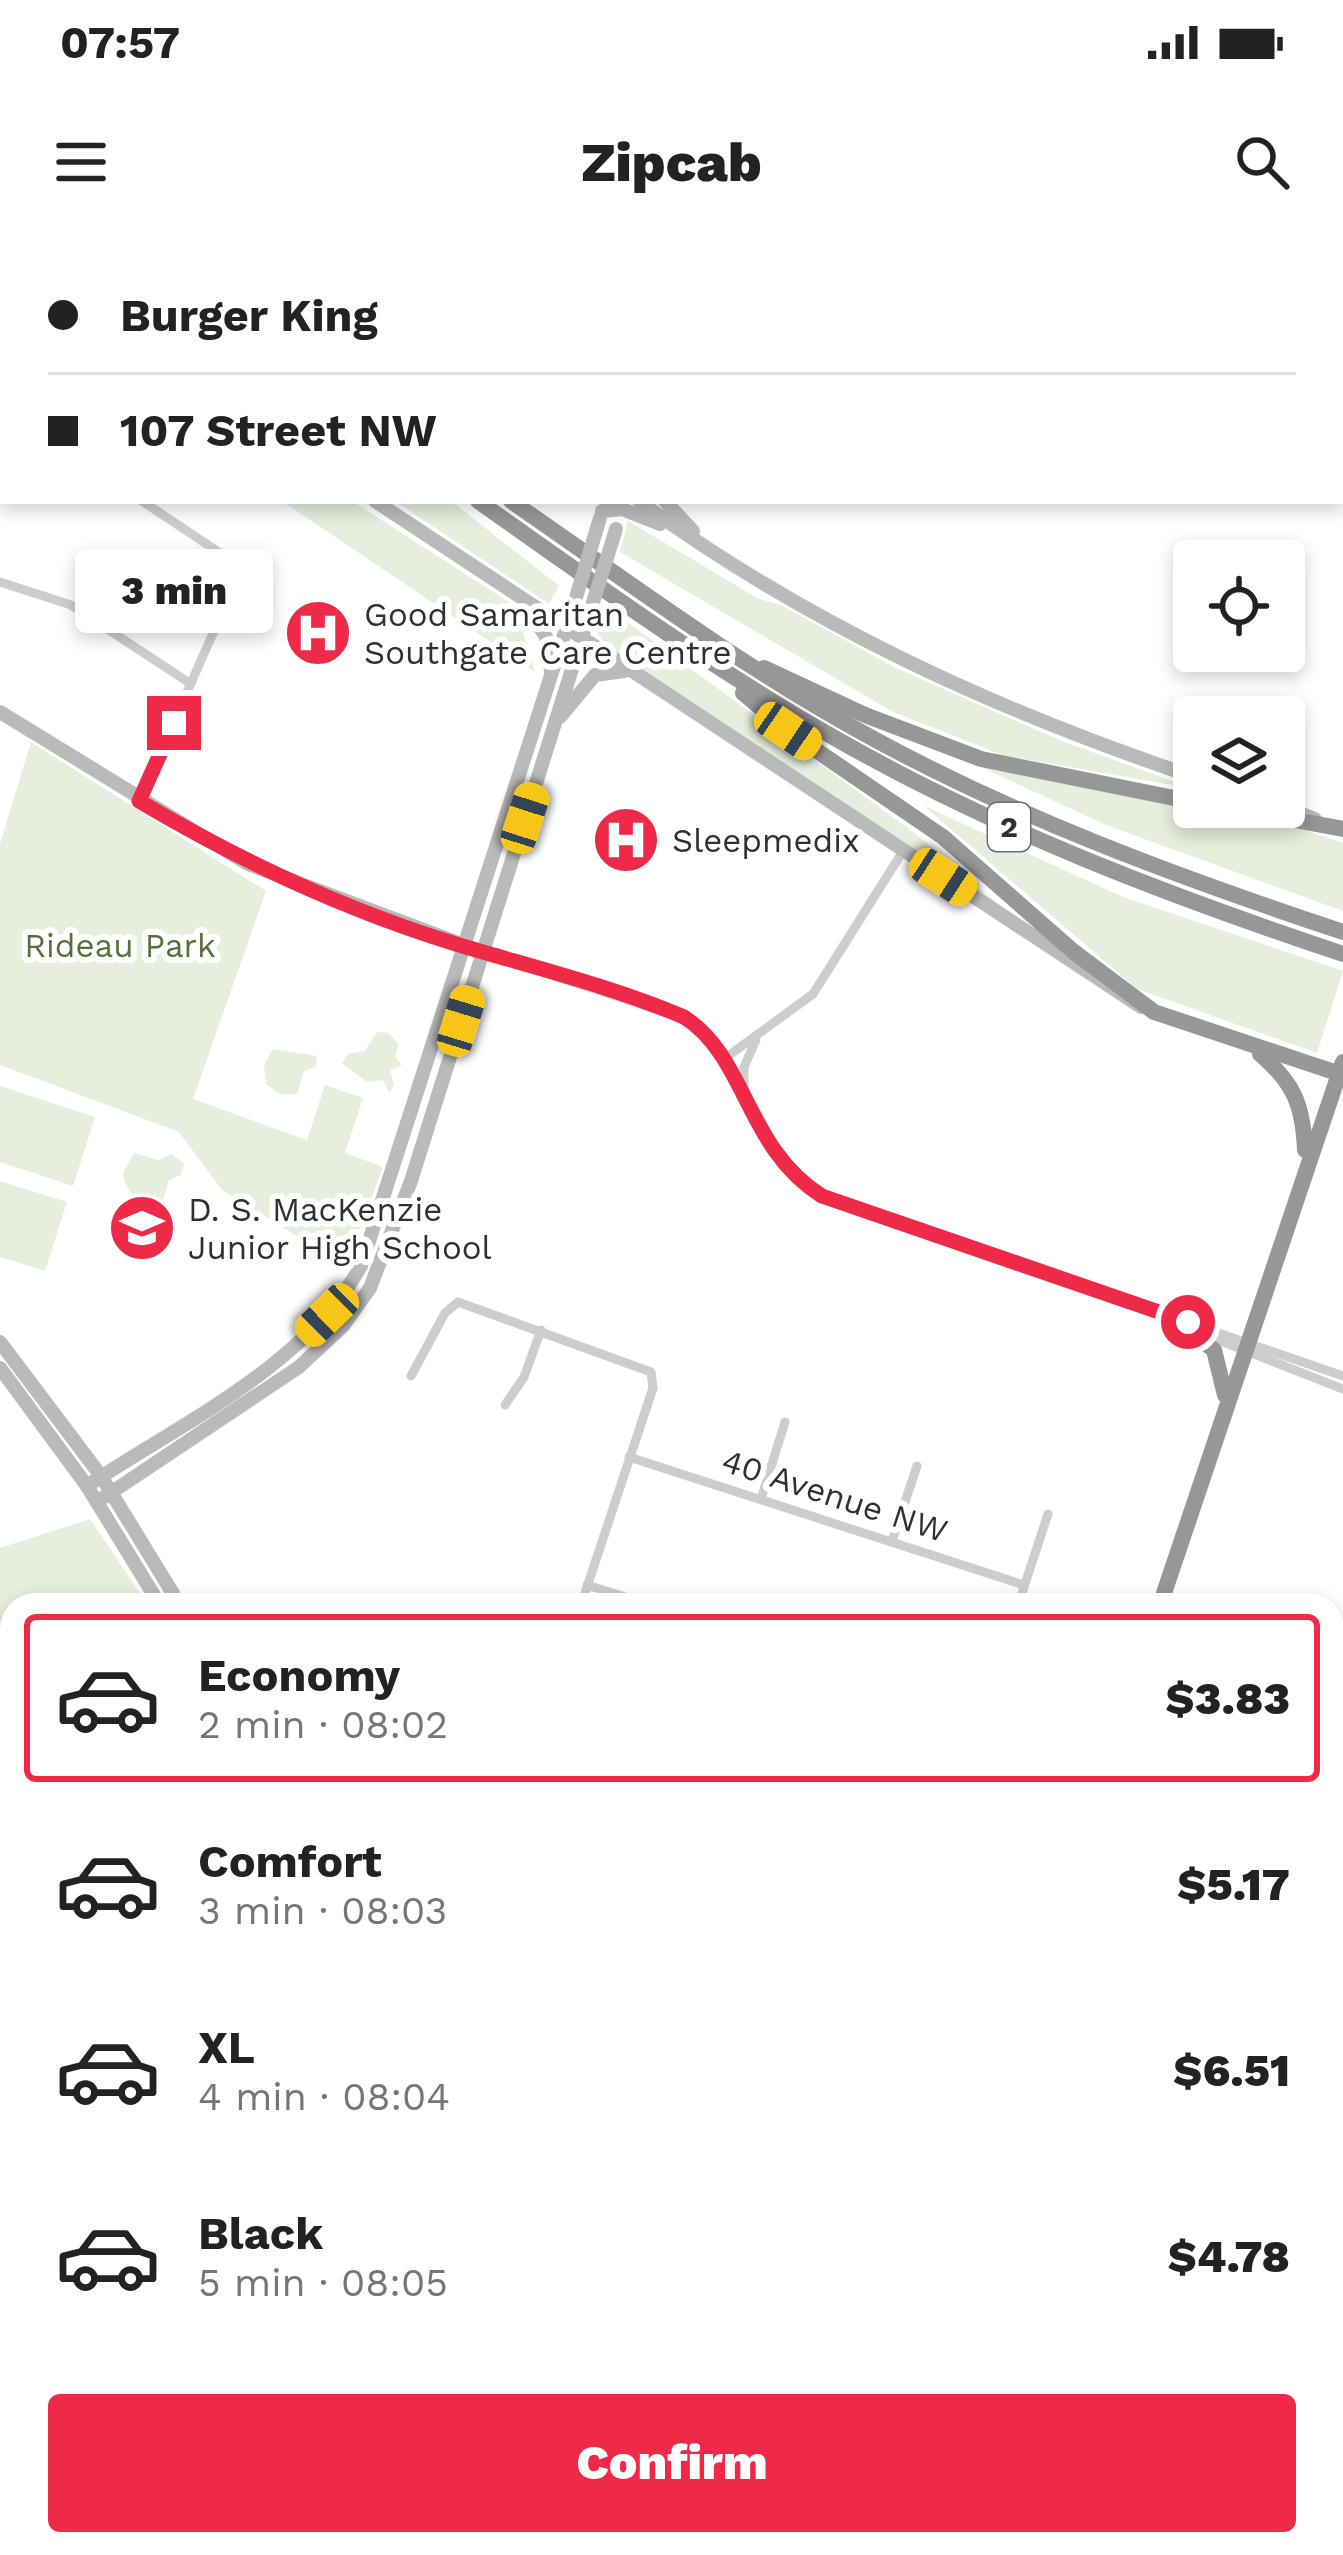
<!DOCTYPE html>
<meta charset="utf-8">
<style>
:root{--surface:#fff;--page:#f2f2f2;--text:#222;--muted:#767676;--line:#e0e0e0;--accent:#ef2a49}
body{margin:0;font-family:"Work Sans",sans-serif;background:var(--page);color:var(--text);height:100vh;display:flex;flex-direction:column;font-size:45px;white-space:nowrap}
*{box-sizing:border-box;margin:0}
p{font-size:39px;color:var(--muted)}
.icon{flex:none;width:66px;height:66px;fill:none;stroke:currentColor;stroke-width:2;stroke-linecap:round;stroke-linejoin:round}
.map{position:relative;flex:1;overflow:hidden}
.sheet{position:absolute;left:0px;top:1353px;width:1344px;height:963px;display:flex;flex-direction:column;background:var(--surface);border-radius:36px 36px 0 0;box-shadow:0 6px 18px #0003}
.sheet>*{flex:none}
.top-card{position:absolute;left:0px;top:0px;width:1344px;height:264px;box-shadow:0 6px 18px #0003;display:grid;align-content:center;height:264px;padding:0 48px;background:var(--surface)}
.fabs{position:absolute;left:1173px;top:300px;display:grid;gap:24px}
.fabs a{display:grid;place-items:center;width:132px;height:132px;border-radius:12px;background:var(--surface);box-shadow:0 6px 18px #0003;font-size:60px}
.end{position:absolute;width:54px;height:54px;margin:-27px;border:15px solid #ef2a49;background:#fff;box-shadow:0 0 0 6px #fff}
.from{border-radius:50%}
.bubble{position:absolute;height:84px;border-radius:12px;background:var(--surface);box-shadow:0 6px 18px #0003;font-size:39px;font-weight:800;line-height:84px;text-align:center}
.car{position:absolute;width:36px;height:72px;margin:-36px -18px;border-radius:15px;box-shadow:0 0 9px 3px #0007;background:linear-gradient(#f5c518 24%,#345 0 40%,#f5c518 0 76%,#345 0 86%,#f5c518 0)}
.top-card b{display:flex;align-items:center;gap:42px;height:114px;font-size:45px}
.top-card b+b{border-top:3px solid var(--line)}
.top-card i{width:30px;height:30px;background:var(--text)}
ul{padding:21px 0 0;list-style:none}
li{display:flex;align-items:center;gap:36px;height:168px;margin:0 24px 18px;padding:0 24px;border:6px solid transparent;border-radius:12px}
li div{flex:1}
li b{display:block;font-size:45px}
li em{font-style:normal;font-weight:800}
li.selected{border-color:var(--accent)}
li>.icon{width:108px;height:108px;stroke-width:1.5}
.primary-button{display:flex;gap:24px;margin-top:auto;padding:24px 48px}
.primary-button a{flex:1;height:138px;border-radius:12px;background:var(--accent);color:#fff;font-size:48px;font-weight:800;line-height:138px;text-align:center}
.status{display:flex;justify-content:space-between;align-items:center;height:84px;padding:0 60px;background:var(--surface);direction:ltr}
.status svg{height:33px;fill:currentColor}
header{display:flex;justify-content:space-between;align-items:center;height:156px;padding:0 48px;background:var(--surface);font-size:54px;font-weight:800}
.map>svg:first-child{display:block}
.green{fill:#e7eedd}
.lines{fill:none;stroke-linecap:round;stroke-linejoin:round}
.street{stroke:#cdcdcd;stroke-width:9}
.secondary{stroke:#bababa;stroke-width:14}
.highway{stroke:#979797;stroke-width:16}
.rail{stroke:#858585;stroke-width:3;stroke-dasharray:12 9;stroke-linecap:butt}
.secondary-bridge{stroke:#bababa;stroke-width:14}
.route{stroke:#ef2a49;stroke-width:15}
.labels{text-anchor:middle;stroke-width:12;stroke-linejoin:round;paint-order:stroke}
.shield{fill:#fff;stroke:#6e6e6e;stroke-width:3}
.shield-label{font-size:30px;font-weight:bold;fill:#303030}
.poi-label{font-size:33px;fill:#303030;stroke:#fff;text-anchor:start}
.park-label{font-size:33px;fill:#576f3a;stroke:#fff}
.street-label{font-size:33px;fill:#303030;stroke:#fff}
</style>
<div class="status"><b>07:57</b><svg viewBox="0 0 49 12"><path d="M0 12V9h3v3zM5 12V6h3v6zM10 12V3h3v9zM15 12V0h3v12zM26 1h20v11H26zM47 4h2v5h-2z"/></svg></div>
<header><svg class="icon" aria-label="menu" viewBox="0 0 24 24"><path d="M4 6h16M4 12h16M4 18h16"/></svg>Zipcab<svg class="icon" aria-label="search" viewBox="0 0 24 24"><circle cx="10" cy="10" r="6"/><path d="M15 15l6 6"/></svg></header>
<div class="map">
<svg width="1343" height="2315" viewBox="0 0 1343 2315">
<rect width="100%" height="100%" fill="#fff"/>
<g class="green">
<polygon points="282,261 352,261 515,366 535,432"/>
<polygon points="395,261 451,261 559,346 549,364"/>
<polygon points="628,281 759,359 781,365 896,428 1062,501 1194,549 1002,515 893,472 620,312"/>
<polygon points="607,367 921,598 1011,675 607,407 595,389"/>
<polygon points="31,502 266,651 193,859 307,900 325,845 363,858 345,913 383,927 346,1026 222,950 179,892 0,825 0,604"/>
<polygon points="983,528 1291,585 1343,603 1343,671 1106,585"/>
<polygon points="924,566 1123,657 1343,731 1317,813 1137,749"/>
<polygon points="377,792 388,793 399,804 395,817 402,825 390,830 394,845 389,853 383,840 367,842 342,823 348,814 365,811"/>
<polygon points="273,809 317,816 316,827 304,831 297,854 280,854 266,844 264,825"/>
<polygon points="0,846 95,877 73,946 0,922"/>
<path d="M134,913L159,920L171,914L184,923L181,935L169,940L162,963C142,966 125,954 123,933Z"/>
<polygon points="0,941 67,962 45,1031 0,1017"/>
<polygon points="90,1279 148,1365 12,1365 12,1868 0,1864 0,1308"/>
</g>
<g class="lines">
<g class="street">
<polyline points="1253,3 1254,0"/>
<polyline points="0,185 3,186"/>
<polyline points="0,342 71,365 191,444"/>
<polyline points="139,561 240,332 235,323 142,261"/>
<polyline points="483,712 691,781 719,810 773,912 822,956 1343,1136"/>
<polyline points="724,819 813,754 903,611"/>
<polyline points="744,858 744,827 756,800"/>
<polyline points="1200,1093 1343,1149"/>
<polyline points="411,1136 445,1073 458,1062 651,1132 653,1148 581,1365"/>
<polyline points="505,1165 524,1137 541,1090"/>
<polyline points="629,1217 1024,1345"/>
<polyline points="761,1259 785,1182"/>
<polyline points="892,1301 917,1226"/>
<polyline points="587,1345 651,1365"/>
<polyline points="1018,1365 1048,1274"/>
<polyline points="1332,1496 1343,1499"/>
<polyline points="288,2304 322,2315"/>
<polyline points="113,2315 116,2304"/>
<polyline points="561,2315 566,2304"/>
<polyline points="711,2315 714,2304"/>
</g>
<g class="secondary">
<polyline points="322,0 326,3"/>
<polyline points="687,3 688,0"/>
<polyline points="705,3 706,0"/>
<polyline points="0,27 3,29"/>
<polyline points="375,261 1141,767"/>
<path d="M639,261C809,385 995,470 1194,537"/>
<polyline points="665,261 693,291"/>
<polyline points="602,271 622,269 660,284"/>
<polyline points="528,369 546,397 551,431"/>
<polyline points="0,472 248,624 472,708"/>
<polyline points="560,477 595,435 624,431"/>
<polyline points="1284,567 1315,579"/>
<polyline points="0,1102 101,1236 180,1365"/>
<polyline points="0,1128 87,1246 160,1365"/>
<path d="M87,1246C180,1184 304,1127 361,1026L574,364"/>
<polyline points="97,1262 299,1127 343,1086 370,1048 411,941 589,375"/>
<polyline points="0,1877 12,1881"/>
<polyline points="0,2168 12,2131"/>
<polyline points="0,2229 12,2192"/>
</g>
<g class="highway">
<polyline points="1,0 7,3"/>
<polyline points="54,0 59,3"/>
<polyline points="102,0 107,3"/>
<polyline points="154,0 159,3"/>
<path d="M478,261C594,343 710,427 833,497C995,590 1167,655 1343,714"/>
<path d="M511,261C624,339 734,421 854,488C1009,575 1175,636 1343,692"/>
<polyline points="764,428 865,475 981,519 1194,562"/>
<polyline points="743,453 788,491 943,597 1074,712 1154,772 1343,835"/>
<polyline points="1226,567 1343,589"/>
<path d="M1260,814C1294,843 1303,865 1305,910"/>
<polyline points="1185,1088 1214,1110 1225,1155"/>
<polyline points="1160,1365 1343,822"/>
<polyline points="1332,1970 1343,1938"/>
<polyline points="850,2315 853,2304"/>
<polyline points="1219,2315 1222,2304"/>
</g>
<polyline class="rail" points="1332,2297 1343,2266"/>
<g class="secondary-bridge">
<polyline points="574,364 600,278"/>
<polyline points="589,375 616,289"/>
</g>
</g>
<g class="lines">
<path class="route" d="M174,483L139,561C240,621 343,669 456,704C532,727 611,746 684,777C747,817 746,909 822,956L1188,1082"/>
</g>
<defs>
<g id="hospital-disc" transform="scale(3.45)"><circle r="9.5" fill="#ef2a49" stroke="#fff"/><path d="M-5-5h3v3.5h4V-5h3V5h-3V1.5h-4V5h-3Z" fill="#fff"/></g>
<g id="school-disc" transform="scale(3.45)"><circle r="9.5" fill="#ef2a49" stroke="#fff"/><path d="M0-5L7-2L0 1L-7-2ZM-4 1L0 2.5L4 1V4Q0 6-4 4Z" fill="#fff"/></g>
</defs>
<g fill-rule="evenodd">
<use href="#hospital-disc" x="318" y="393"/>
<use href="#hospital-disc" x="626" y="600"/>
<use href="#school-disc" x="142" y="988"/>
</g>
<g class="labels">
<rect class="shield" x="988" y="563" width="42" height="48" rx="9"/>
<g class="shield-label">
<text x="1009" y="597">2</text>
</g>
<g class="poi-label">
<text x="364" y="386">Good Samaritan<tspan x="364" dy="38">Southgate Care Centre</tspan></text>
<text x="672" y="612">Sleepmedix</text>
<text x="188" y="981">D. S. MacKenzie<tspan x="188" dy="38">Junior High School</tspan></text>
</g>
<g class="park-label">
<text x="120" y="717">Rideau Park</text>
</g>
<g class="street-label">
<text transform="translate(835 1255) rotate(18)" y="12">40 Avenue NW</text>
</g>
</g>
</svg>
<div class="fabs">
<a><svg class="icon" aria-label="locate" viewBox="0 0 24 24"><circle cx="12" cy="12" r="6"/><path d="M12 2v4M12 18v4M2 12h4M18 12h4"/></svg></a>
<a><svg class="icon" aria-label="layers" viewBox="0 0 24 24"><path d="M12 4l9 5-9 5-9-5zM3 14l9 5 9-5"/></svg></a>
</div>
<i class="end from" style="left:1188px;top:1082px"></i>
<i class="end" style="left:174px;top:483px"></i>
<div class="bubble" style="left:75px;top:309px;width:198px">3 min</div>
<i class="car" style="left:788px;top:491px;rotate:124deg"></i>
<i class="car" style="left:525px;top:578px;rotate:18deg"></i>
<i class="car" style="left:943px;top:637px;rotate:123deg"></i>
<i class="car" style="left:461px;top:781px;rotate:17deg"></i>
<i class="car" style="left:327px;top:1075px;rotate:226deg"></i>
<div class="top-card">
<b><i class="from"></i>Burger King</b>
<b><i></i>107 Street NW</b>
</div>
<section class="sheet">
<ul>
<li class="selected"><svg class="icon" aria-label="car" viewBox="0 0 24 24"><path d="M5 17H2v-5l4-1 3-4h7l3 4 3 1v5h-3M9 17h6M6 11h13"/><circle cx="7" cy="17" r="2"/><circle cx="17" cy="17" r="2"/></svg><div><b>Economy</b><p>2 min · 08:02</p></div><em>$3.83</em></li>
<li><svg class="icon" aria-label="car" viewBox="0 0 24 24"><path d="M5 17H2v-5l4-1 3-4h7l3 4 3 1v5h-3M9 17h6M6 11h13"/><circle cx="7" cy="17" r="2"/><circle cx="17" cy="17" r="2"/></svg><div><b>Comfort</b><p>3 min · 08:03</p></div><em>$5.17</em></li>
<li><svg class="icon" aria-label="car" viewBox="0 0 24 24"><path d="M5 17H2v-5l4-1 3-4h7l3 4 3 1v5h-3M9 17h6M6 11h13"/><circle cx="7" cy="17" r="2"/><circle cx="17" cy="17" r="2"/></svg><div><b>XL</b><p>4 min · 08:04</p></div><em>$6.51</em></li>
<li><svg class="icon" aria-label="car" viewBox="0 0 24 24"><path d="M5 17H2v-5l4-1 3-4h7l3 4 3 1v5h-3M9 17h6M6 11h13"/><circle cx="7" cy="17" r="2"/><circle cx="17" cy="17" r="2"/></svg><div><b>Black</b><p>5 min · 08:05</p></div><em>$4.78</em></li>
</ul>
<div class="primary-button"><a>Confirm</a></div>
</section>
</div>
